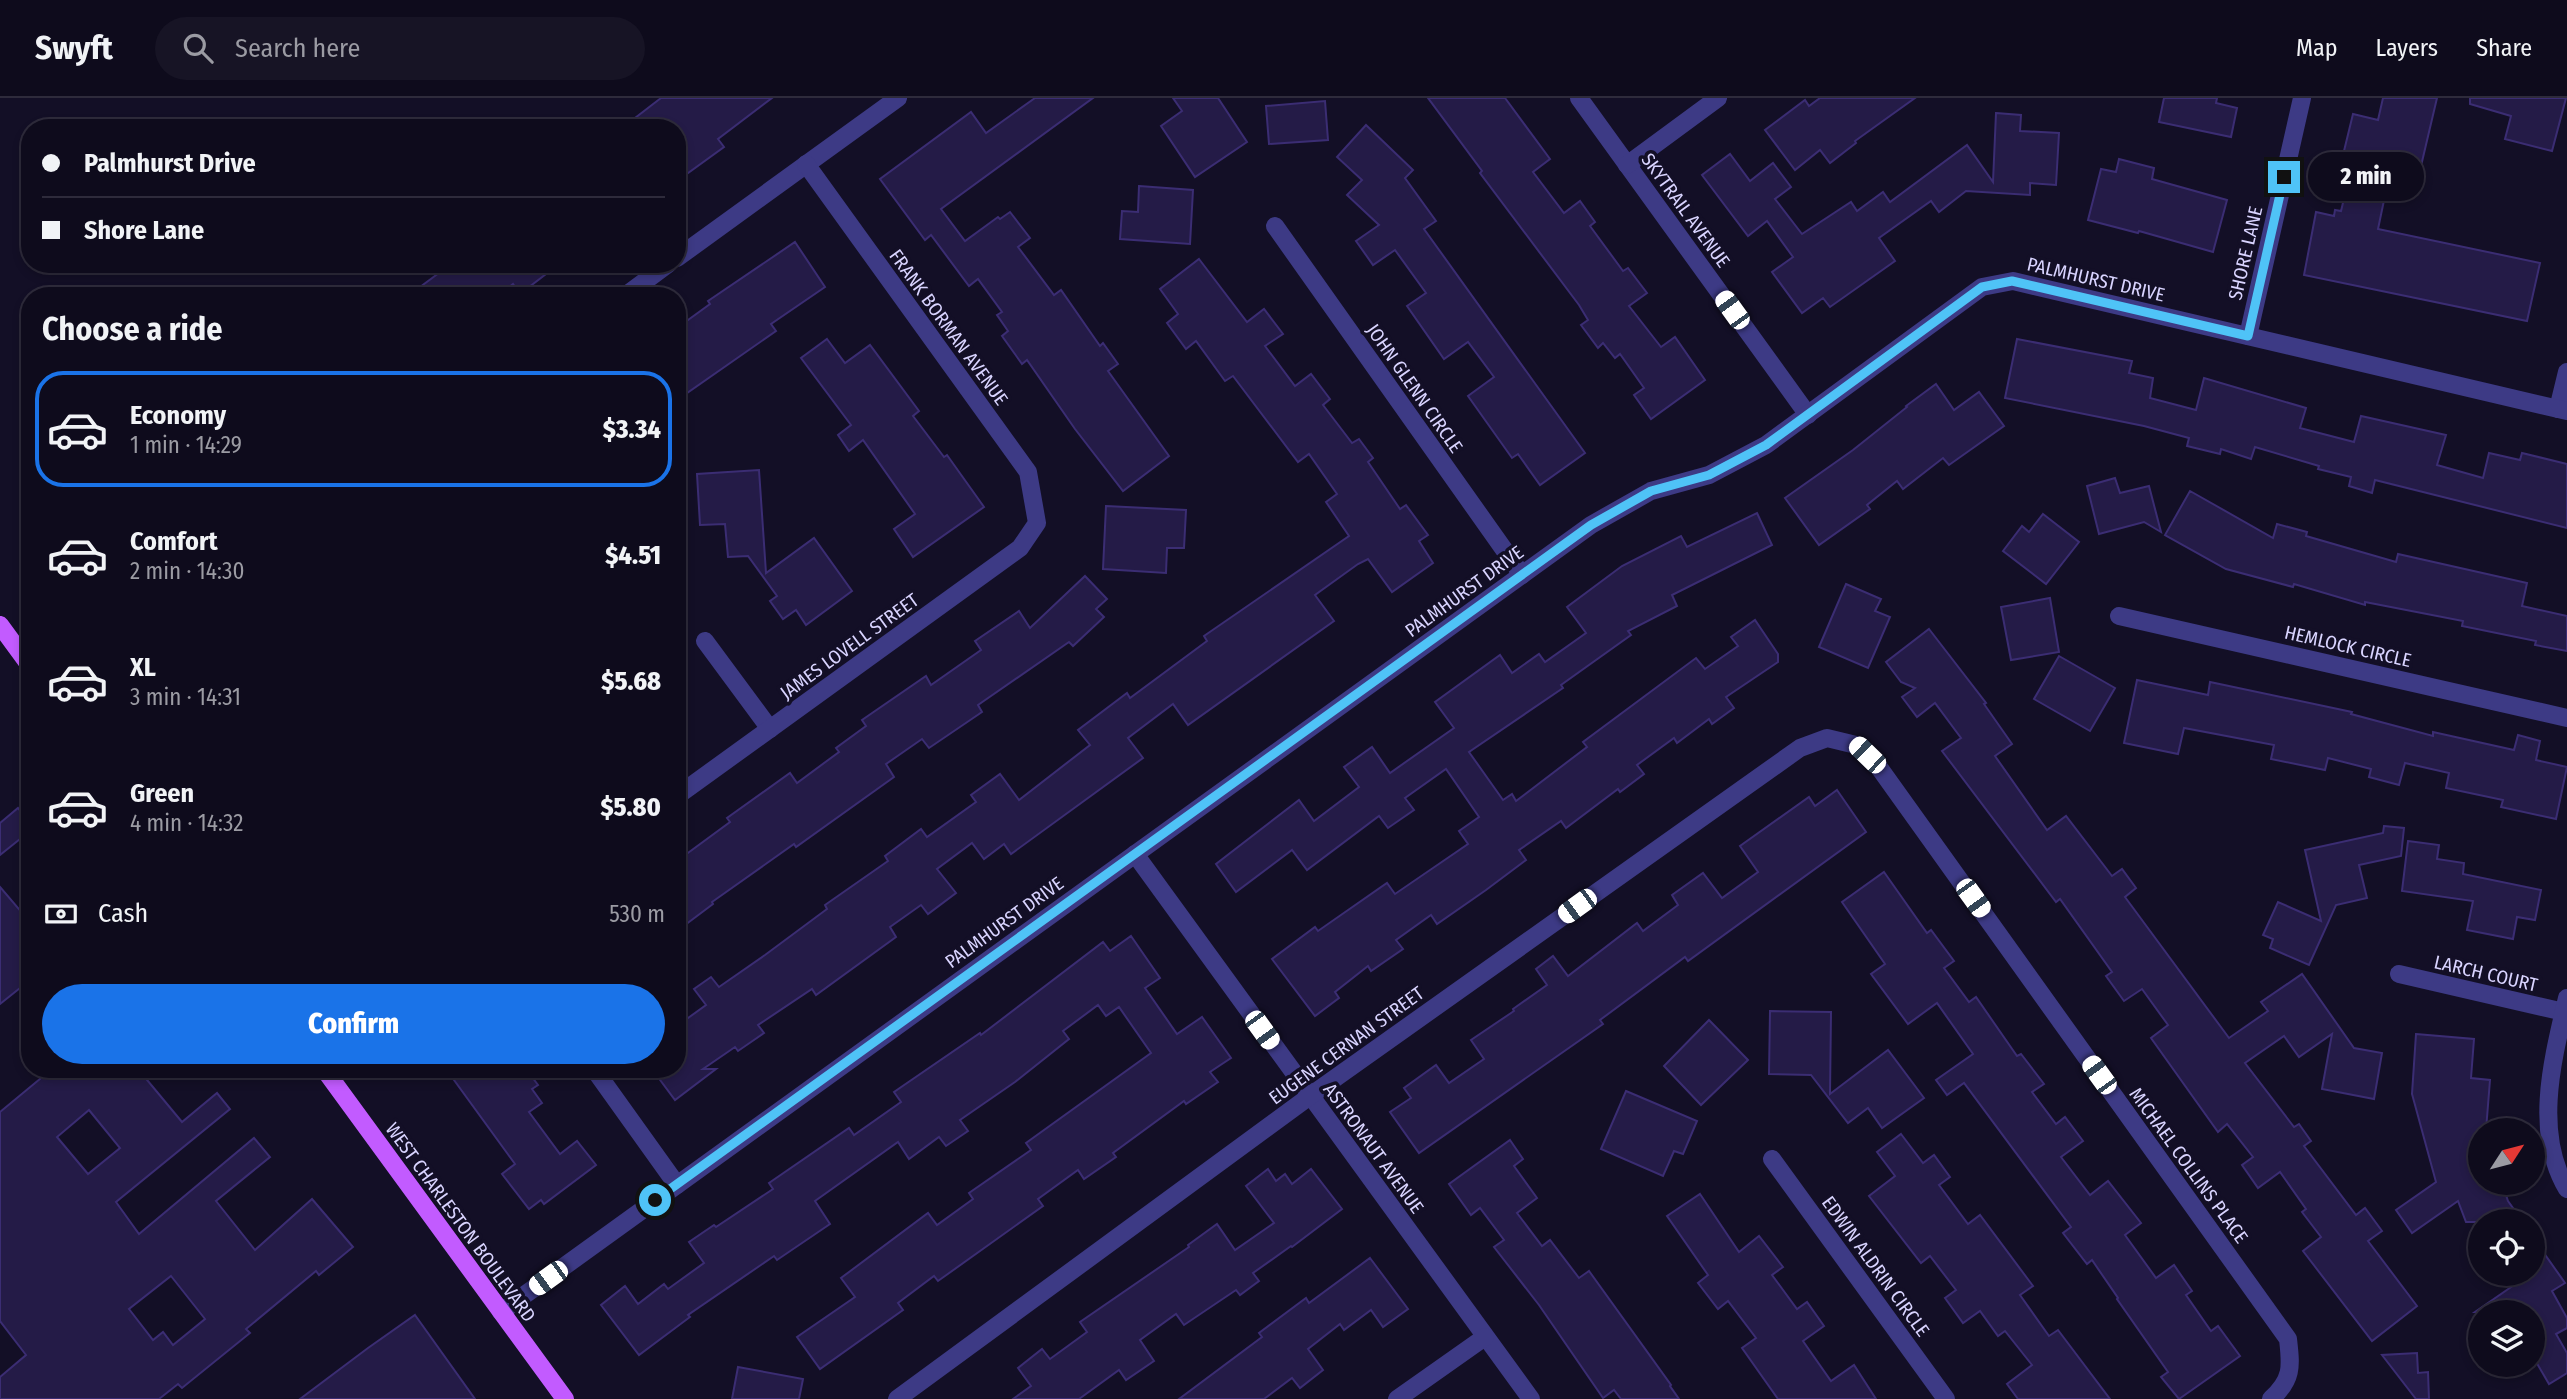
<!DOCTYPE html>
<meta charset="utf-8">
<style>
:root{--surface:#0e0b1c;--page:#171425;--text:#f1f3f6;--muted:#9b9ba3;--line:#2e2b3b;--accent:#1a73e8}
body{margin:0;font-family:"Fira Sans Condensed",sans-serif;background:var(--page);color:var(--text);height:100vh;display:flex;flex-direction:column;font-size:26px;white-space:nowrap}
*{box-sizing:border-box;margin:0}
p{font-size:23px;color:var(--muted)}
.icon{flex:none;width:38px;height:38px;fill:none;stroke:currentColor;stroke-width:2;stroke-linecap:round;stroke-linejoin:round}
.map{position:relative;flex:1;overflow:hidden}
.panel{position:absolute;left:21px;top:189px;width:665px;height:791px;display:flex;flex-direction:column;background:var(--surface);border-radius:28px;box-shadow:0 4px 10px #0003,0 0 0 2px var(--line)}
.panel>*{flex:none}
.hud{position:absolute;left:21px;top:21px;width:665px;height:154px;border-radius:28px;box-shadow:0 4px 10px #0003,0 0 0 2px var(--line);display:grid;align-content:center;height:154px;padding:0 21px;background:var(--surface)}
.needle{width:46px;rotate:54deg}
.buttons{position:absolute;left:2468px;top:1020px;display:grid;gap:14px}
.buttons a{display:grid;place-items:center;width:77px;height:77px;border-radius:50%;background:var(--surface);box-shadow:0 4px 10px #0003,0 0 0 2px var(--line);font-size:35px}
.end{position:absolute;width:32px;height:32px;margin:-16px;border:9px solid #4fc3f7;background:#111;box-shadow:0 0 0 4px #111}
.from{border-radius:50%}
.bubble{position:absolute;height:49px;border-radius:24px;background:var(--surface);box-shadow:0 4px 10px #0003,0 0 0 2px var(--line);font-size:23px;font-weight:800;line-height:49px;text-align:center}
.car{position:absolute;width:21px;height:42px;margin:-21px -10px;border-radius:9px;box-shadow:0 0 5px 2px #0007;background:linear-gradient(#fff 24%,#345 0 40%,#fff 0 76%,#345 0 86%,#fff 0)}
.hud b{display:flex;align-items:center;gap:24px;height:66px;font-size:26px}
.hud b+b{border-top:2px solid var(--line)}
.hud i{width:18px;height:18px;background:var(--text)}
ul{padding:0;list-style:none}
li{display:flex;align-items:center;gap:21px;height:116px;margin:0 14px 10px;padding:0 7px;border:4px solid transparent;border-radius:28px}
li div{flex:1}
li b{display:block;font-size:26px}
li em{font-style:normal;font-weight:800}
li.active{border-color:var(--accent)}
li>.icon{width:63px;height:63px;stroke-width:1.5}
h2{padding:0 21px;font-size:32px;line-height:84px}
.pay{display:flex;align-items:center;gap:18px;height:77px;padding:0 21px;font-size:26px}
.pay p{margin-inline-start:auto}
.primary-button{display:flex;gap:14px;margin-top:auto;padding:14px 21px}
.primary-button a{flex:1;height:80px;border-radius:42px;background:var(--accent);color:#fff;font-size:28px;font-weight:800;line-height:80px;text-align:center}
header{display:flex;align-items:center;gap:42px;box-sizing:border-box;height:98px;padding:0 35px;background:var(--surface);border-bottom:2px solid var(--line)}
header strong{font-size:33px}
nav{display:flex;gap:38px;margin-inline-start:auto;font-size:24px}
.search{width:490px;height:63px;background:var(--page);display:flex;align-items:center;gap:18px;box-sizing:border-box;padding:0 24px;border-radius:38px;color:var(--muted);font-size:26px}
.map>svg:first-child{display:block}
.building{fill:#241b47;stroke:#3b2d73;stroke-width:2;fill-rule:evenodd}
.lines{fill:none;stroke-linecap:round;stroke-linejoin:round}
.minor{stroke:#3d3a85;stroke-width:18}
.major{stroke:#c25bff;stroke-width:18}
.route{stroke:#4fc3f7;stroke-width:9}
.labels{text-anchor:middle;stroke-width:7;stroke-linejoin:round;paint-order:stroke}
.street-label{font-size:19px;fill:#d9d4ff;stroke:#130f26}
</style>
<header>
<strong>Swyft</strong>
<div class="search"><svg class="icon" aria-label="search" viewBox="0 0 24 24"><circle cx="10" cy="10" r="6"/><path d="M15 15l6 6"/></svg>Search here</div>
<nav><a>Map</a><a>Layers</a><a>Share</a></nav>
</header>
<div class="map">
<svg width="2567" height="1301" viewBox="0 0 2567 1301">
<rect width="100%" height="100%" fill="#130f26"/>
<g class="building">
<polygon points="661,0 772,0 718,41 724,49 677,83 677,30 622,30"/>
<polygon points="1035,0 1093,0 941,111 965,143 998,119 1000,121 1010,114 1030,140 1018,149 1054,197 1061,192 1100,248 1103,245 1118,266 1108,273 1169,358 1123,393 1075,331 1027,262 1022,266 1002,238 1008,233 997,217 1002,214 978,181 969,188 931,137 925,142 880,81 971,14 986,35"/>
<polygon points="1173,0 1218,0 1247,44 1195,79 1161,28 1182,13"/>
<polygon points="1428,0 1505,0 1550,61 1533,74 1564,115 1580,103 1595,124 1590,128 1623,173 1628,170 1647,195 1629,208 1661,249 1675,239 1705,282 1651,321 1634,297 1644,290 1620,256 1615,260 1603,245 1598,250 1581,227 1588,222 1579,207 1480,75 1482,73"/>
<polygon points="1820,0 1915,0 1855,43 1856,45 1830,65 1820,52 1795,72 1765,32 1805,2 1809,8"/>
<polygon points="2164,0 2217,0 2216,5 2237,10 2231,39 2159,24"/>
<polygon points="2383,0 2437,0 2421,68 2406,64 2399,91 2387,88 2378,131 2540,165 2527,223 2304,177 2316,114 2334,118 2335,112 2341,113 2355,55 2344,53 2353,16 2378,22"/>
<polygon points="2470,0 2566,0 2552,53 2505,41 2511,18 2470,6"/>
<polygon points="1325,3 1328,42 1269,46 1266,8"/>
<polygon points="1996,15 2021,17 2020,33 2059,35 2056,87 2030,85 2030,97 1966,93 1939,114 1931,103 1879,140 1895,163 1830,209 1823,200 1802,215 1772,174 1793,159 1767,123 1748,138 1702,77 1730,56 1750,83 1773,65 1791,89 1775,101 1802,136 1851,104 1857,113 1883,94 1890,104 1967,47 1993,84"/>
<polygon points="1366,27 1413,72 1405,80 1436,123 1424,131 1585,355 1540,387 1518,356 1512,360 1468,298 1494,279 1468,244 1444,261 1407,208 1426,195 1395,152 1373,167 1356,143 1379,127 1347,97 1362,82 1337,59"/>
<polygon points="2119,61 2154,70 2152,81 2227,102 2213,154 2139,133 2138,135 2088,122 2101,71 2116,74"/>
<polygon points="1139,88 1193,92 1190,146 1120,141 1122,113 1138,114"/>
<polygon points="795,144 825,189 771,226 776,233 677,302 677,230 710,206 708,203"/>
<polygon points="1199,161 1247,224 1264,211 1283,236 1265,248 1295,288 1311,276 1330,301 1323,307 1352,345 1359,341 1373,360 1368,364 1400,411 1406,407 1428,437 1419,443 1433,465 1392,494 1368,461 1358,466 1315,497 1334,523 1188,627 1173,606 1128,640 1143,660 1011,756 1004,746 984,761 972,745 937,771 956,795 928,816 921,807 890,829 896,839 816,897 812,891 758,927 764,935 738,953 735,949 703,971 716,971 675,1002 652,971 677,971 677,928 706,907 694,891 711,879 719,889 765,857 827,811 825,807 888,763 885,758 921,731 927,739 976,704 971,697 1000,676 1019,702 1090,647 1078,632 1127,595 1130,600 1207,543 1204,538 1349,438 1326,404 1337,396 1309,356 1298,364 1233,278 1225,283 1196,243 1186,251 1167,225 1178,216 1160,191"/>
<polygon points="451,166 559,166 520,196 513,186 498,198 408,198"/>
<polygon points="827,241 845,265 870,247 919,313 913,318 944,359 947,357 984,409 913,459 894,431 915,416 863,342 849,353 838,337 851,327 801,260"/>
<polygon points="2017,241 2132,263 2129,275 2153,280 2150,300 2196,312 2204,280 2306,310 2300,330 2354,344 2361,318 2446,337 2437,367 2483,380 2489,355 2520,362 2522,355 2567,366 2567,430 2375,382 2372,395 2349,388 2351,379 2318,371 2319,368 2255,349 2251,361 2221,351 2220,356 2187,348 2189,340 2144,328 2005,300"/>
<polygon points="1936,286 1954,312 1979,294 2004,328 1949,367 1943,360 1903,391 1897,383 1867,407 1870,411 1819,447 1785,400 1853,352 1907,309 1906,308"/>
<polygon points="759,372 766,475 814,440 852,493 806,527 796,512 783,521 770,503 777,498 748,458 728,459 725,426 700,427 697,376"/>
<polygon points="2115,380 2120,395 2149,388 2161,434 2144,424 2099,436 2087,388"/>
<polygon points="2190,393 2273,440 2277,426 2307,434 2306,438 2396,464 2398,456 2527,485 2522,508 2567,518 2567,553 2535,547 2536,543 2462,528 2463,523 2365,504 2365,507 2294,486 2293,489 2226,471 2165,437"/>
<polygon points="1106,408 1186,412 1184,450 1167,450 1166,475 1103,471"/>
<polygon points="1757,415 1772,447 1672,497 1677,508 1628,533 1631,537 1561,587 1563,590 1469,654 1503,702 1512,696 1516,703 1587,649 1583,644 1696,560 1705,571 1738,548 1731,539 1755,522 1778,556 1778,564 1726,599 1734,610 1712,626 1709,621 1677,645 1674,640 1637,667 1644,676 1620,694 1618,691 1566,730 1561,723 1519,752 1526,762 1486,792 1437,826 1431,817 1396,842 1403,851 1371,873 1368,868 1335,894 1339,900 1315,918 1272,861 1315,829 1318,833 1387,785 1395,796 1468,746 1459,733 1479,719 1446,671 1405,700 1414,712 1388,730 1379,718 1307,772 1292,752 1236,794 1216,766 1299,702 1314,723 1359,689 1344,669 1372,649 1390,675 1454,630 1435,604 1500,557 1512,575 1539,556 1545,564 1586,535 1567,509 1622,468 1681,438 1687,449"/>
<polygon points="2043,416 2079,444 2046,486 2003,453 2022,428 2029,434"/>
<polygon points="1085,478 1107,501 1096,511 1104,519 1073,548 1069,544 978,607 982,614 929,650 922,641 886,666 894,679 796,749 794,746 712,804 713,806 677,833 677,763 730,724 727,720 790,675 797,685 839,654 836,650 866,628 862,622 926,578 931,587 981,552 975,543 1019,513 1030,530"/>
<polygon points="1846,486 1881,501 1875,513 1890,519 1868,570 1819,549"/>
<polygon points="2050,500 2059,554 2011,562 2001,509"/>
<polygon points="1929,531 1986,605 1984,606 2012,646 1995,658 2047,732 2066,718 2112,778 2122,771 2136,790 2125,799 2229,940 2268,913 2261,904 2302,876 2354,950 2382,955 2374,1001 2322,991 2332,936 2299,959 2284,938 2245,965 2294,1029 2299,1026 2311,1043 2304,1048 2356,1117 2365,1110 2382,1133 2368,1143 2417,1208 2372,1243 2303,1153 2321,1139 2302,1114 2306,1111 2280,1074 2258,1090 2242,1067 2253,1059 2227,1026 2218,1034 2151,940 2168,927 2142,891 2124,903 2106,878 2112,874 2060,801 2056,804 1942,653 1961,640 1935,605 1917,619 1902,599 1915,590 1901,584 1886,564"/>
<polygon points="2059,558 2115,590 2090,633 2034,601"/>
<polygon points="2137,582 2208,597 2210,584 2352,614 2351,616 2433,638 2433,634 2514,652 2518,637 2540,643 2536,662 2567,669 2556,721 2501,709 2503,702 2446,690 2449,675 2405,665 2399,687 2369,679 2371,671 2328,660 2325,672 2271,661 2274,647 2184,630 2178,656 2124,645"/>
<polygon points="1837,692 1866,734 1688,863 1685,859 1600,922 1603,926 1419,1055 1390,1014 1411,1000 1404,990 1436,967 1449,985 1484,961 1471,942 1514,913 1513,911 1547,887 1536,871 1553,858 1568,878 1637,825 1643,833 1678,807 1672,797 1703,775 1722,800 1758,774 1740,748 1809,699 1815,708"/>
<polygon points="18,710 30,724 30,733 0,757 0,725"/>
<polygon points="2384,728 2404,730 2401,758 2359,767 2367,800 2336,807 2309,867 2270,850 2273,841 2263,837 2278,804 2321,823 2305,752 2383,735"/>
<polygon points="2408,743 2439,747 2437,761 2464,765 2463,776 2541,792 2535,822 2517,819 2513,841 2467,832 2473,803 2402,793"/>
<polygon points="1884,774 1927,835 1931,832 1954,863 1944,870 1969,904 1976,899 2017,958 2021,956 2044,986 2032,994 2056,1026 2065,1019 2083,1043 2061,1059 2090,1097 2108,1083 2141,1125 2125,1137 2156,1180 2174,1167 2192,1193 2186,1197 2211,1233 2218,1228 2240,1258 2179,1301 2161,1279 2168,1274 2117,1201 2118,1200 2092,1162 2087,1166 2063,1135 2071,1129 1964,985 1947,997 1936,982 1973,956 1937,905 1908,926 1871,876 1885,866 1842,804"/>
<polygon points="0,789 30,824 30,882 0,906"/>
<polygon points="1131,838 1160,880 1145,890 1177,936 1202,919 1231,960 1210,974 1218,984 1186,1006 1184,1003 1113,1055 1116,1059 1084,1081 1078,1072 1038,1101 1043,1108 938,1183 934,1178 898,1205 903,1212 820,1271 797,1239 855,1199 841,1180 928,1115 937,1127 973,1101 969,1095 1031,1052 1026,1045 1151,955 1119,909 1106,918 1098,907 1063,933 1069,941 1015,984 960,1022 968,1033 946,1048 939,1039 909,1061 898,1044 815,1103 830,1126 777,1162 774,1158 688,1217 690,1219 639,1257 601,1207 625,1188 638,1206 664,1186 668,1191 704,1165 689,1144 714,1127 716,1129 773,1091 769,1085 849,1030 854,1037 901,1004 894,994 980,935 981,937 1103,844 1110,853"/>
<polygon points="1770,913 1831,914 1830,996 1888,952 1924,1000 1882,1030 1868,1010 1848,1025 1811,977 1769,976"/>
<polygon points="1709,922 1748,962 1701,1007 1664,968"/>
<polygon points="2416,936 2474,941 2471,980 2490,982 2486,1032 2480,1032 2480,1085 2502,1085 2508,1103 2518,1117 2498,1124 2466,1124 2458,1103 2412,1135 2396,1112 2436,1084 2412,996"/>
<path d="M52,971H138L182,1024L217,995L230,1011L116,1104L139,1136L254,1040L270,1059L216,1103L255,1152L312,1101L353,1149L319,1177L316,1173L246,1231L250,1235L182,1290L178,1286L159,1301H0V1279L26,1257L0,1223V1014ZM89,1012L120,1050L88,1076L57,1039ZM171,1178L205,1221L173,1247L163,1234L153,1242L129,1211Z"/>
<polygon points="446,971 526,971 538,987 532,991 542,1005 529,1014 560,1056 577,1043 596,1067 544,1106 541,1102 529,1111 502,1076 515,1066"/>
<polygon points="1626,993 1697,1023 1683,1056 1674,1053 1663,1078 1601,1051"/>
<polygon points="1901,1036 1923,1065 1934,1057 1950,1079 1939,1087 1968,1126 1980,1117 2033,1188 2020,1197 2049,1238 2058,1232 2110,1301 2018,1301 2007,1286 2032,1267 2005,1233 1998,1238 1980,1213 1963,1225 1945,1200 1956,1192 1930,1158 1921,1165 1869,1098 1895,1078 1877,1054"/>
<polygon points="1510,1042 1523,1061 1514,1068 1537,1100 1517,1115 1542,1148 1550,1142 1579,1180 1589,1173 1671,1287 1670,1288 1679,1301 1621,1301 1614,1292 1603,1300 1539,1207 1494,1149 1504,1142 1480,1110 1471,1117 1449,1086"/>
<polygon points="1268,1071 1276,1083 1285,1076 1292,1086 1311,1071 1342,1111 1292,1149 1291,1148 1253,1175 1259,1183 1240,1197 1236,1192 1184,1227 1176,1216 1140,1242 1154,1263 1126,1282 1119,1272 1079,1301 1013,1301 1031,1288 1018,1270 1042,1251 1050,1261 1087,1234 1080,1224 1189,1149 1188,1147 1217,1126 1235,1152 1274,1125 1246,1088"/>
<polygon points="1700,1096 1739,1154 1759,1138 1783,1169 1772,1177 1797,1211 1807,1204 1824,1228 1803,1243 1831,1283 1854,1267 1876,1301 1778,1301 1742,1250 1756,1240 1728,1203 1718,1211 1698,1185 1708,1177 1667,1118"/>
<polygon points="2532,1138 2565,1185 2552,1193 2567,1220 2567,1230 2556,1236 2567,1255 2567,1275 2549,1286 2532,1257 2532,1214 2475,1214 2514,1187 2506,1176 2532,1176"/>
<polygon points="1370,1160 1408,1211 1383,1229 1371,1212 1344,1232 1340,1226 1308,1251 1323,1272 1300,1290 1292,1280 1264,1301 1179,1301 1262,1239 1259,1235 1306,1200 1309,1205"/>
<polygon points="415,1217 475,1301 300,1301 368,1250"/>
<polygon points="2417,1255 2418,1275 2428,1274 2429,1301 2416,1301 2382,1257"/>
<polygon points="738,1269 803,1281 799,1301 732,1301"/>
</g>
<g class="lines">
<g class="minor">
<polyline points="1579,0 1808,317"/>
<polyline points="1627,67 1718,0"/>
<polyline points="1275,128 1522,477"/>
<polyline points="677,160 898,0"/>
<polyline points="625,198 668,166"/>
<polyline points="2248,238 2302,0"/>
<polyline points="2558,311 2567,274"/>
<polyline points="2119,518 2567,620"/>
<polyline points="705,543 770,631"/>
<polyline points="677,698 1020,450 1037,425 1028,374 806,66"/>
<polyline points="1135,756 1531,1301"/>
<polyline points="2399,876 2564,914"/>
<path d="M2567,900C2553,960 2533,1034 2567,1091"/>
<polyline points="594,971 677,1087"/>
<polyline points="1772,1061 1946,1301"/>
<polyline points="501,1214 1591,427 1651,393 1709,377 1766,347 1982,189 2013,183 2567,313"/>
<path d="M897,1301L1310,998L1800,650L1827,640L1856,647L1878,668L2288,1241C2291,1268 2293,1281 2271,1301"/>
<polyline points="1397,1301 1485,1239"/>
</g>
<g class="major">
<polyline points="0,527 30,568"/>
<polyline points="324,971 565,1301"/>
</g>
</g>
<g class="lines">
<polyline class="route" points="655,1102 1591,427 1651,393 1709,377 1766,347 1982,189 2012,183 2248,238 2284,79"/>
</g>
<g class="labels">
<g class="street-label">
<text transform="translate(1686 112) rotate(54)" y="7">SKYTRAIL AVENUE</text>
<text transform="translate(2245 155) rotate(-77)" y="7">SHORE LANE</text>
<text transform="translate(2096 181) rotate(13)" y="7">PALMHURST DRIVE</text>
<text transform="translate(949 229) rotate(54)" y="7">FRANK BORMAN AVENUE</text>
<text transform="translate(1415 290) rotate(55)" y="7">JOHN GLENN CIRCLE</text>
<text transform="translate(1464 493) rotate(-36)" y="7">PALMHURST DRIVE</text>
<text transform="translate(849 548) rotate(-36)" y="7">JAMES LOVELL STREET</text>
<text transform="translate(2348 548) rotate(13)" y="7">HEMLOCK CIRCLE</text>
<text transform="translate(1004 824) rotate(-36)" y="7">PALMHURST DRIVE</text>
<text transform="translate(2486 875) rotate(13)" y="7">LARCH COURT</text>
<text transform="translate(1346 947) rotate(-36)" y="7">EUGENE CERNAN STREET</text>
<text transform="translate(1374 1050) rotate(54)" y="7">ASTRONAUT AVENUE</text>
<text transform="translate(2189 1067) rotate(54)" y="7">MICHAEL COLLINS PLACE</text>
<text transform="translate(461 1124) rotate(54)" y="7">WEST CHARLESTON BOULEVARD</text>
<text transform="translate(1876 1168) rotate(54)" y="7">EDWIN ALDRIN CIRCLE</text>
</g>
</g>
</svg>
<div class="buttons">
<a><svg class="needle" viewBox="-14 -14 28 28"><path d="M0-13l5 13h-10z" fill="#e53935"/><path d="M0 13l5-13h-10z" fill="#9b9ba3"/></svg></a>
<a><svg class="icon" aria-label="locate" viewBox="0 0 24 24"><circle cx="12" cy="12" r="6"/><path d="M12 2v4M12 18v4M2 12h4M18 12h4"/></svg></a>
<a><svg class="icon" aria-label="layers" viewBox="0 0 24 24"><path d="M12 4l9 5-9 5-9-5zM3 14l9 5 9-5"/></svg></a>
</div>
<i class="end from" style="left:655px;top:1102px"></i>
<i class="end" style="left:2284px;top:79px"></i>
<div class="bubble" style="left:2308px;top:54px;width:116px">2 min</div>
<i class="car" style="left:1732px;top:212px;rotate:324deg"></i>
<i class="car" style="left:1867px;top:657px;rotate:314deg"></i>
<i class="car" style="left:1973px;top:800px;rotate:144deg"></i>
<i class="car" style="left:1577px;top:808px;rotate:234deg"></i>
<i class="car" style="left:1262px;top:932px;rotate:144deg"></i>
<i class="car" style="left:2099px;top:977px;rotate:324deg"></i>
<i class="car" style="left:548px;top:1180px;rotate:234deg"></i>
<div class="hud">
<b><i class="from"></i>Palmhurst Drive</b>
<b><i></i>Shore Lane</b>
</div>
<section class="panel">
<h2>Choose a ride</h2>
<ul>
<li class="active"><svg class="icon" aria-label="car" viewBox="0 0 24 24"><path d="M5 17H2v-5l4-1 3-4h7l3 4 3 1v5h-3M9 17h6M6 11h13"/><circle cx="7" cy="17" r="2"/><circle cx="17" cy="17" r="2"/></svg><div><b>Economy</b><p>1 min · 14:29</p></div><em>$3.34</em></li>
<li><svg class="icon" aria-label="car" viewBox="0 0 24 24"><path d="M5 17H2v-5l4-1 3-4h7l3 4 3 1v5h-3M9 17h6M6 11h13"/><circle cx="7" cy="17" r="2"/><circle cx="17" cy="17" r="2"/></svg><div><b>Comfort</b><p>2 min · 14:30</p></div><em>$4.51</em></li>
<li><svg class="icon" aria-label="car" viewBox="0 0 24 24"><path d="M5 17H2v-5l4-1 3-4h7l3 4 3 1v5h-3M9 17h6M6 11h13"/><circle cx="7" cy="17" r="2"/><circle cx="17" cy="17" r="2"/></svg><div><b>XL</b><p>3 min · 14:31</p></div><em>$5.68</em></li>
<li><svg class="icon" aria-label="car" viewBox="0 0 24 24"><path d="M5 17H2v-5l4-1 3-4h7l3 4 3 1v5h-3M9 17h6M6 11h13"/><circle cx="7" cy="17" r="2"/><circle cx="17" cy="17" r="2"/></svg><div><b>Green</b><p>4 min · 14:32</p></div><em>$5.80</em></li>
</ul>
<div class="pay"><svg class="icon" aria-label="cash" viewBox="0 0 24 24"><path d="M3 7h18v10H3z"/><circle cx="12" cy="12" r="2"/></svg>Cash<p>530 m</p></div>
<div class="primary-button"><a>Confirm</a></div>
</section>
</div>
